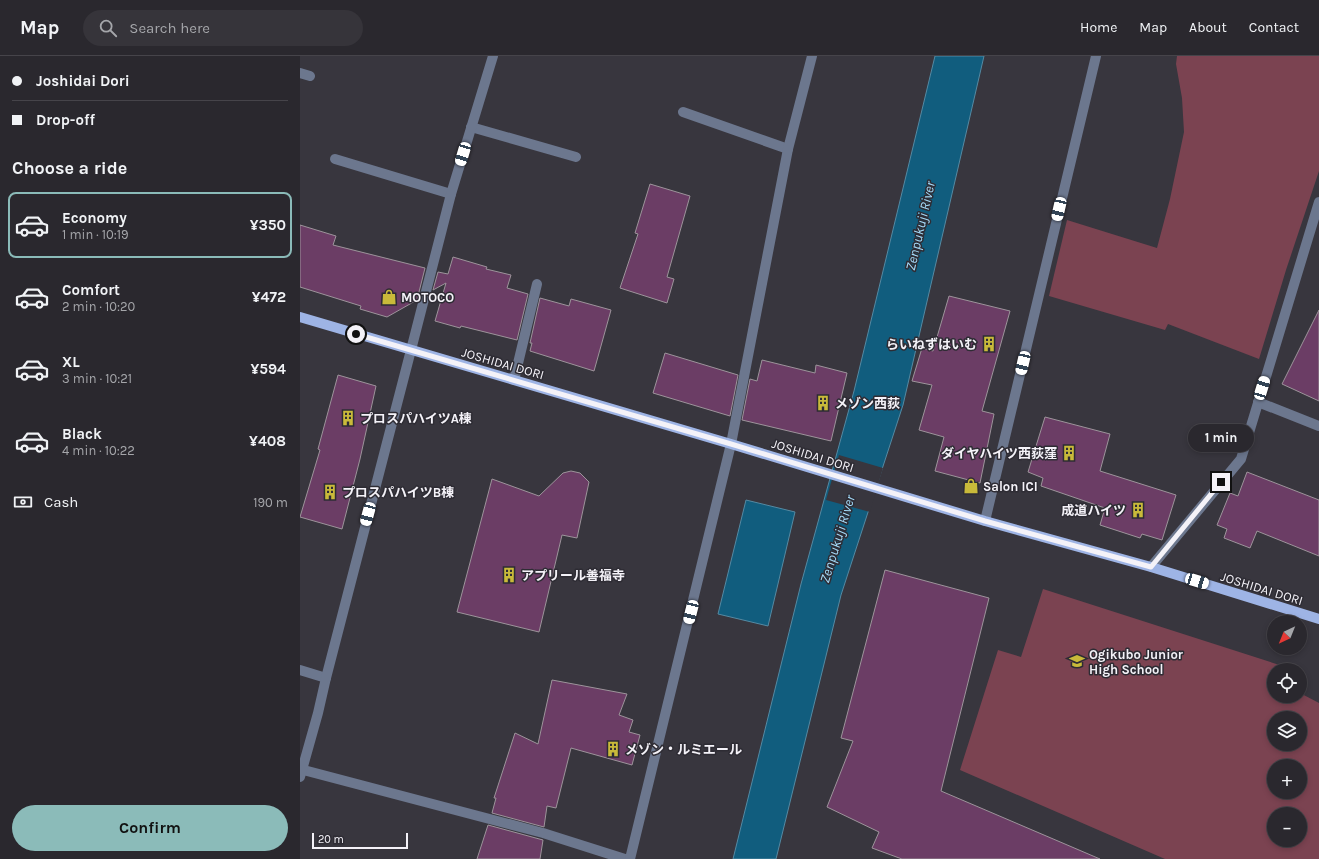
<!DOCTYPE html>
<meta charset="utf-8">
<style>
:root{--surface:#2a282e;--page:#36343a;--text:#f1f3f6;--muted:#a5a6aa;--line:#46444a;--accent:#8bbbb9}
body{margin:0;font-family:Karla,"Noto Sans JP",sans-serif;background:var(--page);color:var(--text);height:100vh;display:flex;flex-direction:column;font-size:15px;white-space:nowrap}
*{box-sizing:border-box;margin:0}
p{font-size:13px;color:var(--muted)}
.icon{flex:none;width:22px;height:22px;fill:none;stroke:currentColor;stroke-width:2;stroke-linecap:round;stroke-linejoin:round}
.map{position:relative;flex:1;overflow:hidden}
.drawer{display:flex;flex-direction:column;background:var(--surface);width:300px}
.drawer>*{flex:none}
.hud{display:grid;align-content:center;height:88px;padding:0 12px;background:var(--surface)}
.needle{width:26px;rotate:223deg}
.fabs{position:absolute;left:967px;top:559px;display:grid;gap:8px}
.fabs a{display:grid;place-items:center;width:40px;height:40px;border-radius:50%;background:var(--surface);box-shadow:0 2px 6px #0003,0 0 0 1px var(--line);font-size:20px}
.scale{position:absolute;left:12px;bottom:10px;width:96px;box-sizing:border-box;padding-left:4px;border:2px solid #f4f2f8;border-top:0;font-size:11px;line-height:14px;white-space:nowrap;color:#f4f2f8;-webkit-text-stroke:3px #2e2c34;paint-order:stroke}
.end{position:absolute;width:18px;height:18px;margin:-9px;border:5px solid #f4f2f8;background:#111;box-shadow:0 0 0 2px #111}
.from{border-radius:50%}
.bubble{position:absolute;height:28px;border-radius:14px;background:var(--surface);box-shadow:0 2px 6px #0003,0 0 0 1px var(--line);font-size:13px;font-weight:700;line-height:28px;text-align:center}
.car{position:absolute;width:12px;height:24px;margin:-12px -6px;border-radius:5px;box-shadow:0 0 3px 1px #0007;background:linear-gradient(#fff 24%,#345 0 40%,#fff 0 76%,#345 0 86%,#fff 0)}
.hud b{display:flex;align-items:center;gap:14px;height:38px;font-size:15px}
.hud b+b{border-top:1px solid var(--line)}
.hud i{width:10px;height:10px;background:var(--text)}
ul{padding:0;list-style:none}
li{display:flex;align-items:center;gap:12px;height:66px;margin:0 8px 6px;padding:0 4px;border:2px solid transparent;border-radius:8px}
li div{flex:1}
li b{display:block;font-size:15px}
li em{font-style:normal;font-weight:700}
li.selected{border-color:var(--accent)}
li>.icon{width:36px;height:36px;stroke-width:1.5}
h2{padding:0 12px;font-size:18px;line-height:48px}
.pay{display:flex;align-items:center;gap:10px;height:44px;padding:0 12px;font-size:15px}
.pay p{margin-inline-start:auto}
.primary-button{display:flex;gap:8px;margin-top:auto;padding:8px 12px}
.primary-button a{flex:1;height:46px;border-radius:24px;background:var(--accent);color:#111;font-size:16px;font-weight:700;line-height:46px;text-align:center}
header{display:flex;align-items:center;gap:24px;box-sizing:border-box;height:56px;padding:0 20px;background:var(--surface);border-bottom:1px solid var(--line)}
header strong{font-size:19px}
nav{display:flex;gap:22px;margin-inline-start:auto;font-size:14px}
.search{width:280px;height:36px;background:var(--page);display:flex;align-items:center;gap:10px;box-sizing:border-box;padding:0 14px;border-radius:22px;color:var(--muted);font-size:15px}
main{display:flex;flex:1;min-height:0}
.map>svg:first-child{display:block}
.green{fill:#7b4351;fill-rule:evenodd}
.water{fill:#115d7e;stroke:#558aa3}
.pier{fill:#38363e}
.building{fill:#6b3d65;stroke:#9d949b}
.lines{fill:none;stroke-linecap:round;stroke-linejoin:round}
.minor{stroke:#6c778e;stroke-width:10}
.major{stroke:#9eb4e5;stroke-width:10}
.route{stroke:#f4f2f8;stroke-width:5}
.labels{text-anchor:middle;stroke-width:3;stroke-linejoin:round;paint-order:stroke}
.poi-label{font-size:13px;font-weight:bold;fill:#f4f2f8;stroke:#2e2c34;text-anchor:start}
.street-label{font-size:13px;fill:#f4f2f8;stroke:#2e2c34}
.water-label{font-size:14px;font-style:italic;fill:#a4dbf9;stroke:#2e2c34}
</style>
<header>
<strong>Map</strong>
<div class="search"><svg class="icon" aria-label="search" viewBox="0 0 24 24"><circle cx="10" cy="10" r="6"/><path d="M15 15l6 6"/></svg>Search here</div>
<nav><a>Home</a><a>Map</a><a>About</a><a>Contact</a></nav>
</header>
<main>
<section class="drawer">
<div class="hud">
<b><i class="from"></i>Joshidai Dori</b>
<b><i></i>Drop-off</b>
</div>
<h2>Choose a ride</h2>
<ul>
<li class="selected"><svg class="icon" aria-label="car" viewBox="0 0 24 24"><path d="M5 17H2v-5l4-1 3-4h7l3 4 3 1v5h-3M9 17h6M6 11h13"/><circle cx="7" cy="17" r="2"/><circle cx="17" cy="17" r="2"/></svg><div><b>Economy</b><p>1 min · 10:19</p></div><em>¥350</em></li>
<li><svg class="icon" aria-label="car" viewBox="0 0 24 24"><path d="M5 17H2v-5l4-1 3-4h7l3 4 3 1v5h-3M9 17h6M6 11h13"/><circle cx="7" cy="17" r="2"/><circle cx="17" cy="17" r="2"/></svg><div><b>Comfort</b><p>2 min · 10:20</p></div><em>¥472</em></li>
<li><svg class="icon" aria-label="car" viewBox="0 0 24 24"><path d="M5 17H2v-5l4-1 3-4h7l3 4 3 1v5h-3M9 17h6M6 11h13"/><circle cx="7" cy="17" r="2"/><circle cx="17" cy="17" r="2"/></svg><div><b>XL</b><p>3 min · 10:21</p></div><em>¥594</em></li>
<li><svg class="icon" aria-label="car" viewBox="0 0 24 24"><path d="M5 17H2v-5l4-1 3-4h7l3 4 3 1v5h-3M9 17h6M6 11h13"/><circle cx="7" cy="17" r="2"/><circle cx="17" cy="17" r="2"/></svg><div><b>Black</b><p>4 min · 10:22</p></div><em>¥408</em></li>
</ul>
<div class="pay"><svg class="icon" aria-label="cash" viewBox="0 0 24 24"><path d="M3 7h18v10H3z"/><circle cx="12" cy="12" r="2"/></svg>Cash<p>190 m</p></div>
<div class="primary-button"><a>Confirm</a></div>
</section>
<div class="map">
<svg width="1019" height="803" viewBox="0 0 1019 803">
<rect width="100%" height="100%" fill="#38363e"/>
<g class="green">
<polygon points="877,0 1019,0 1019,115 986,214 959,303 868,268 865,274 749,240 767,164 857,192 870,143 884,76 882,42 876,8"/>
<path d="M743,533L995,614H974V640H1000V637L1019,647V803H865L660,714L698,594L721,601ZM974,662H1000V688H974ZM974,710H1000V736H974ZM974,758H1000V784H974Z"/>
</g>
<g class="water">
<polygon points="635,0 684,0 603,349 541,539 476,803 433,803 501,528 554,335"/>
<polygon points="446,444 495,456 468,570 418,558"/>
</g>
<polygon class="pier" points="539,399 583,412 570,456 526,444"/>
<g class="building">
<polygon points="350,128 390,140 367,221 374,223 367,247 320,232 338,178 335,177"/>
<polygon points="0,169 36,180 33,189 125,212 117,244 87,261 60,253 61,250 0,231"/>
<polygon points="153,201 187,211 186,213 211,219 207,232 228,238 217,284 161,270 160,272 135,265 146,227 133,234 138,216 148,218"/>
<polygon points="649,240 710,255 682,355 694,358 680,427 635,415 644,381 619,374 632,329 612,325 622,292 633,295"/>
<polygon points="240,242 269,250 271,243 311,254 294,315 230,295 232,287 230,287"/>
<polygon points="1019,254 1019,345 982,328"/>
<polygon points="365,297 438,319 430,360 353,337"/>
<polygon points="462,304 515,317 516,309 547,317 531,385 442,364 450,323 457,325"/>
<polygon points="38,319 76,330 60,403 42,473 0,461 20,394 18,393"/>
<polygon points="745,361 810,378 800,415 876,439 862,484 842,478 840,482 800,469 805,452 741,430 743,422 728,416"/>
<polygon points="271,415 280,417 289,426 277,482 262,479 239,576 157,556 192,423 239,440 263,417"/>
<polygon points="947,416 1019,444 1019,500 957,475 950,492 924,482 927,473 917,469 930,437 938,440"/>
<polygon points="585,514 689,542 641,735 800,803 602,803 572,792 579,776 527,751 553,685 541,682"/>
<polygon points="252,624 327,638 319,659 333,664 329,676 340,679 332,709 271,692 256,752 247,750 244,771 192,757 196,742 194,742 215,677 238,688"/>
<polygon points="188,769 243,784 240,803 177,803"/>
</g>
<g class="lines">
<g class="minor">
<polyline points="0,17 10,20"/>
<polyline points="383,56 488,93"/>
<polyline points="171,71 276,101"/>
<polyline points="35,103 151,138"/>
<polyline points="214,324 237,228"/>
<polyline points="958,346 1019,370"/>
<polyline points="685,465 796,0"/>
<polyline points="851,511 941,403 1019,146"/>
<polyline points="0,614 26,622"/>
<polyline points="0,713 243,777 325,803"/>
<polyline points="0,721 18,657 26,622 111,294 151,138 193,0"/>
<polyline points="330,803 431,388 488,93 512,0"/>
</g>
<polyline class="major" points="0,261 431,388 685,465 851,511 1019,563"/>
</g>
<g class="lines">
<polyline class="route" points="56,278 431,388 685,465 851,511 921,426"/>
</g>
<defs>
<g id="shop-bare" transform="scale(1.2)"><path d="M-5-2.5h2.3a2.7 3.5 0 0 1 5.4 0H5L5.5 6h-11ZM-1.5-2.5h3a1.5 2.3 0 0 0-3 0Z" fill="#c9ba3a" stroke="#2e2c34" stroke-width="2.5" paint-order="stroke"/></g>
<g id="building-bare" transform="scale(1.2)"><path d="M-4-6H4V6H1V3H-1V6H-4ZM-2.5-4.3h1.7v1.8h-1.7ZM.8-4.3h1.7v1.8H.8ZM-2.5-1h1.7V.8h-1.7ZM.8-1h1.7V.8H.8Z" fill="#c9ba3a" stroke="#2e2c34" stroke-width="2.5" paint-order="stroke"/></g>
<g id="school-bare" transform="scale(1.2)"><path d="M0-5L7-2L0 1L-7-2ZM-4 1L0 2.5L4 1V4Q0 6-4 4Z" fill="#c9ba3a" stroke="#2e2c34" stroke-width="2.5" paint-order="stroke"/></g>
</defs>
<g fill-rule="evenodd">
<use href="#shop-bare" x="89" y="241"/>
<use href="#building-bare" x="689" y="288"/>
<use href="#building-bare" x="523" y="347"/>
<use href="#building-bare" x="48" y="362"/>
<use href="#building-bare" x="769" y="397"/>
<use href="#shop-bare" x="671" y="430"/>
<use href="#building-bare" x="30" y="436"/>
<use href="#building-bare" x="838" y="454"/>
<use href="#building-bare" x="209" y="519"/>
<use href="#school-bare" x="777" y="605"/>
<use href="#building-bare" x="313" y="693"/>
</g>
<g class="labels">
<g class="poi-label">
<text x="101" y="246">MOTOCO</text>
<text x="677" y="293" text-anchor="end">らいねずはいむ</text>
<text x="535" y="352">メゾン西荻</text>
<text x="60" y="367">プロスパハイツA棟</text>
<text x="757" y="402" text-anchor="end">ダイヤハイツ西荻窪</text>
<text x="683" y="435">Salon ICI</text>
<text x="42" y="441">プロスパハイツB棟</text>
<text x="826" y="459" text-anchor="end">成道ハイツ</text>
<text x="221" y="524">アプリール善福寺</text>
<text x="789" y="603">Ogikubo Junior<tspan x="789" dy="15">High School</tspan></text>
<text x="325" y="698">メゾン・ルミエール</text>
</g>
<g class="street-label">
<text transform="translate(203 307) rotate(16)" y="5">JOSHIDAI DORI</text>
<text transform="translate(513 399) rotate(17)" y="5">JOSHIDAI DORI</text>
<text transform="translate(962 532) rotate(17)" y="5">JOSHIDAI DORI</text>
</g>
<g class="water-label">
<text transform="translate(620 170) rotate(-77)" y="5">Zenpukuji River</text>
<text transform="translate(537 483) rotate(-73)" y="5">Zenpukuji River</text>
</g>
</g>
</svg>
<div class="fabs">
<a><svg class="needle" viewBox="-14 -14 28 28"><path d="M0-13l5 13h-10z" fill="#e53935"/><path d="M0 13l5-13h-10z" fill="#a5a6aa"/></svg></a>
<a><svg class="icon" aria-label="locate" viewBox="0 0 24 24"><circle cx="12" cy="12" r="6"/><path d="M12 2v4M12 18v4M2 12h4M18 12h4"/></svg></a>
<a><svg class="icon" aria-label="layers" viewBox="0 0 24 24"><path d="M12 4l9 5-9 5-9-5zM3 14l9 5 9-5"/></svg></a>
<a>+</a>
<a>−</a>
</div>
<div class="scale">20 m</div>
<i class="end from" style="left:56px;top:278px"></i>
<i class="end" style="left:921px;top:426px"></i>
<div class="bubble" style="left:888px;top:368px;width:66px">1 min</div>
<i class="car" style="left:163px;top:98px;rotate:197deg"></i>
<i class="car" style="left:759px;top:153px;rotate:193deg"></i>
<i class="car" style="left:723px;top:307px;rotate:193deg"></i>
<i class="car" style="left:962px;top:332px;rotate:17deg"></i>
<i class="car" style="left:68px;top:458px;rotate:195deg"></i>
<i class="car" style="left:897px;top:525px;rotate:107deg"></i>
<i class="car" style="left:391px;top:556px;rotate:194deg"></i>
</div>
</main>
